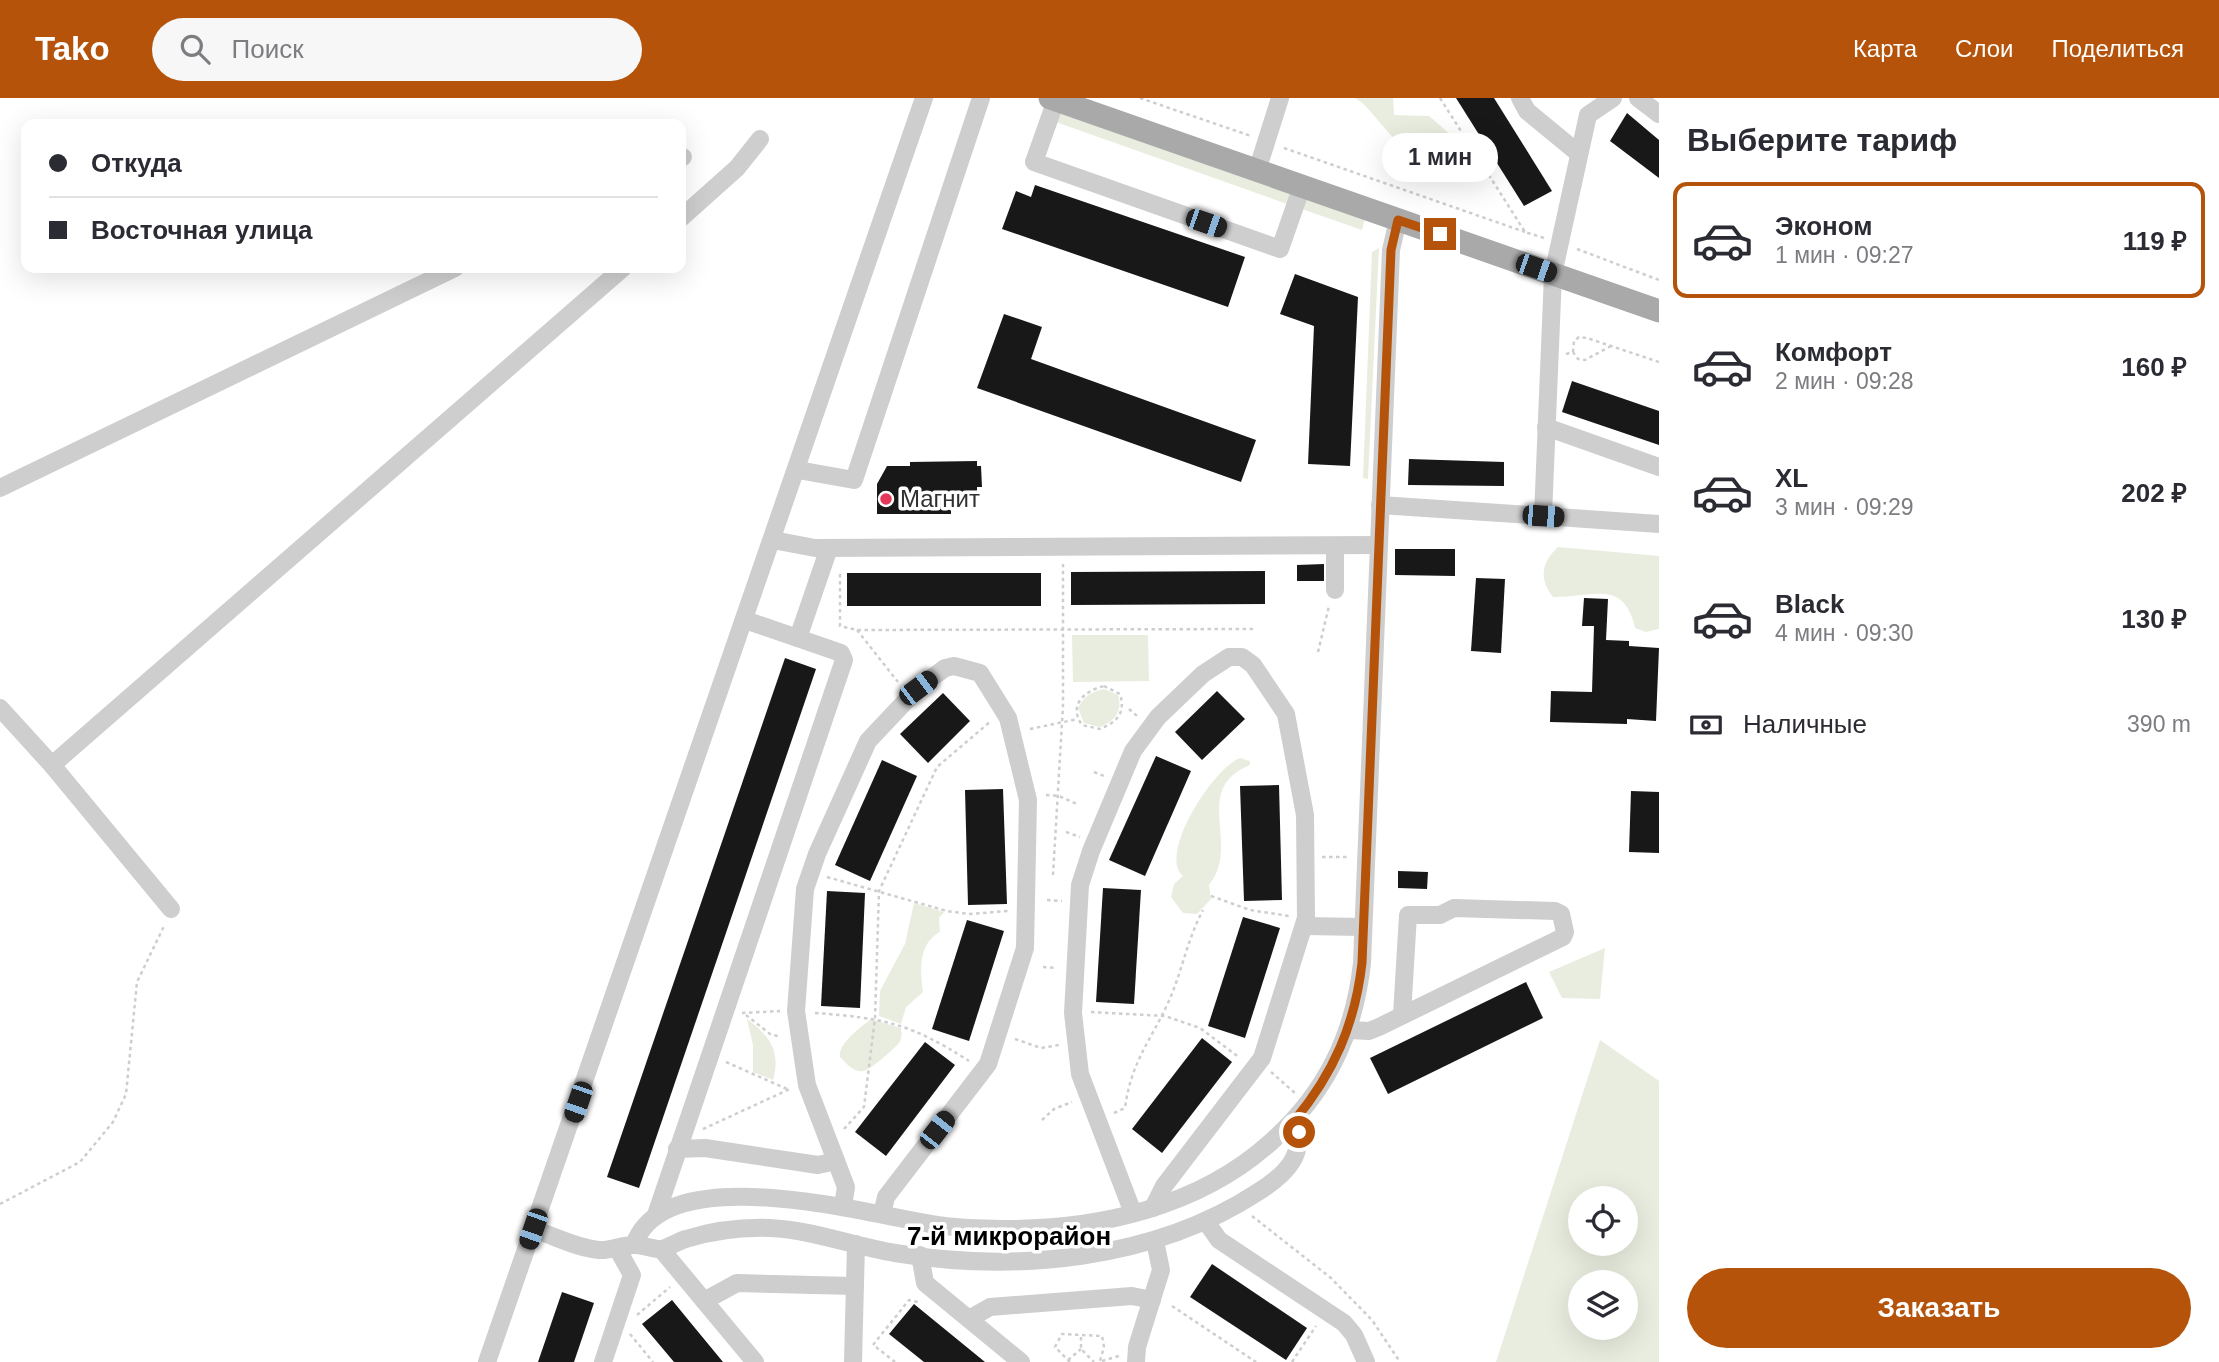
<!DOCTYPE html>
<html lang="ru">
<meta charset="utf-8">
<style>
:root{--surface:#fff;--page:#f7f7f7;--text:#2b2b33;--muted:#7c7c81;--line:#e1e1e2;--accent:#b45309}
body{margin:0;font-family:Helvetica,sans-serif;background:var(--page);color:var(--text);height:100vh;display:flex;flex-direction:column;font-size:26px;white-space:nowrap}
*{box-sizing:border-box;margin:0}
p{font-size:23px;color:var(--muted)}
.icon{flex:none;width:38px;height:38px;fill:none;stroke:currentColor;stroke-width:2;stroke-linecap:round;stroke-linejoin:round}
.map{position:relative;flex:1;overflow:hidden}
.details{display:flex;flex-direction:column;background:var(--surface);width:560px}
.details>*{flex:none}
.top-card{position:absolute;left:21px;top:21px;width:665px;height:154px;border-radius:14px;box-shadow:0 7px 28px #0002;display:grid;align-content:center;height:154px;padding:0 28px;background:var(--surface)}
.controls{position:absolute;left:1568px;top:1088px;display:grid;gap:14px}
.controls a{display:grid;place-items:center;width:70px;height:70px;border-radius:50%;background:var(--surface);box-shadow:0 7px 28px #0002;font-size:35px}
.end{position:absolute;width:32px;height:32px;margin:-16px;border:9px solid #b45309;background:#fff;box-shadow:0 0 0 4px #fff}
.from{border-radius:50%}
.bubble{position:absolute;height:49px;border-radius:24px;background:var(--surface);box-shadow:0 7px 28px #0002;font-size:23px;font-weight:700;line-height:49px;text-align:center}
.car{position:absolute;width:21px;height:42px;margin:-21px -10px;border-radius:9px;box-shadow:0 0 5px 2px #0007;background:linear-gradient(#222 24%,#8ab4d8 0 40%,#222 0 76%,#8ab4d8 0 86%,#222 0)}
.top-card b{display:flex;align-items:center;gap:24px;height:66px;font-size:26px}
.top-card b+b{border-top:2px solid var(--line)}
.top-card i{width:18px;height:18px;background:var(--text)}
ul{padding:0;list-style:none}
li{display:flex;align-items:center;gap:21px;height:116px;margin:0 14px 10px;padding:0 14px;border:4px solid transparent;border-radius:14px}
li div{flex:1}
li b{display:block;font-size:26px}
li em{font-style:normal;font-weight:700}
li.selected{border-color:var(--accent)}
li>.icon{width:63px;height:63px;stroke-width:1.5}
h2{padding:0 28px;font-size:32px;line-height:84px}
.pay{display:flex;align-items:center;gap:18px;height:77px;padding:0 28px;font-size:26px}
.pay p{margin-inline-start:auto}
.cta{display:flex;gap:14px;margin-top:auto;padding:14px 28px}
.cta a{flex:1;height:80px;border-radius:42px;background:var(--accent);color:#fff;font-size:28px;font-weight:700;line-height:80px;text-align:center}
header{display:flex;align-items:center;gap:42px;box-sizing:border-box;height:98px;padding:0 35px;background:var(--accent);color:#fff}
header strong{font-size:33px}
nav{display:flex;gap:38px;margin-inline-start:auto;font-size:24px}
.search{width:490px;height:63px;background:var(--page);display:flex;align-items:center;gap:18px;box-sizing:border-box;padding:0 24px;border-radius:38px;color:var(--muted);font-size:26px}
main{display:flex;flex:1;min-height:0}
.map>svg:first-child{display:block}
.green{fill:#e9eddf;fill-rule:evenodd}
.building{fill:#181818}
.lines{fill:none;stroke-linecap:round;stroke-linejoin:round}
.path{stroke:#cecece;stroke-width:2.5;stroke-dasharray:3.5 3.5;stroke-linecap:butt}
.minor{stroke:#cecece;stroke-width:18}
.major{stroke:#a9a9a9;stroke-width:23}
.route{stroke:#b45309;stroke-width:9}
.poi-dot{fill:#e4375a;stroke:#fff;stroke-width:2.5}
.labels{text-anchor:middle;stroke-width:7;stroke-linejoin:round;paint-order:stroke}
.poi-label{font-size:24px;fill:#313131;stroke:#fff;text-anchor:start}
.neighbourhood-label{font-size:26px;font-weight:bold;fill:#000;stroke:#fff}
</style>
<header>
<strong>Tako</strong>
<div class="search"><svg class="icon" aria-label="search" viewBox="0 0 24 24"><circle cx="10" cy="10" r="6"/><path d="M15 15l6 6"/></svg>Поиск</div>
<nav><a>Карта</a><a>Слои</a><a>Поделиться</a></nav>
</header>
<main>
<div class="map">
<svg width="1659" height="1264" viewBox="0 0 1659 1264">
<rect width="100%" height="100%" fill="#fff"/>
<g class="green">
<path d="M1355,0H1393L1394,17L1429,18L1458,43L1464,68L1448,74C1418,64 1403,52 1382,27C1373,17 1367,7 1355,0Z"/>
<polygon points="1057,13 1295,95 1290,107 1053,23"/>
<polygon points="1303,98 1365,120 1362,132 1299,110"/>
<polygon points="1379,150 1368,381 1363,380 1372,154"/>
<path d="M1558,449L1659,458V531L1646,534L1635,530C1624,480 1591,500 1553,499C1539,481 1541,465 1558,449Z"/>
<polygon points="1072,537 1148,537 1149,583 1073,584"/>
<path d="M1104,591L1118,597C1123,614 1115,622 1100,629L1084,625L1078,610C1084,598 1091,594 1104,591Z"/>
<path d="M1240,660L1250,663V667C1190,692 1242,746 1209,787L1211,801L1197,816L1183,815L1171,799L1174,786L1183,778C1157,757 1214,669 1240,660Z"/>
<path d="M914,805L944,814L939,820L940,834C918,846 920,872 923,894L906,909L901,926L879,918L880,893L905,846Z"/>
<polygon points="1605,850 1600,901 1562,900 1549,874"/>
<path d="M747,921C770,938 781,953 773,982L753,974V947Z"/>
<path d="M871,921L901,930C902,936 902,942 898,946C894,951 869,973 863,973C854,975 846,965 840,959C838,945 860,930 871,921Z"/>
<path d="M1600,942L1659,983V1264H1496ZM1580,1101H1626V1146H1580ZM1580,1185H1626V1230H1580Z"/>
</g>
<g class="building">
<polygon points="1456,0 1494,0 1552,93 1524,108"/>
<polygon points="1627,15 1659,42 1659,80 1610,43"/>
<polygon points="1035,87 1245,159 1228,209 1002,131 1016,93 1031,99"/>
<polygon points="1295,176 1358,199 1350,368 1308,366 1314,228 1280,216"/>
<polygon points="1004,216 1042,229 1031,261 1256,342 1241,384 977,290"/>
<polygon points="1572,283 1659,313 1659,347 1562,314"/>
<polygon points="1409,361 1504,364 1504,388 1408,387"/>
<polygon points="977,363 977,368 981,368 982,389 977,389 977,403 951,403 951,416 877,416 877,386 887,368 910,368 910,364"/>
<polygon points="1395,451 1455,451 1455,478 1395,477"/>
<polygon points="1324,466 1324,483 1297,483 1297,467"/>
<polygon points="1265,473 1265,506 1071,507 1071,474"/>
<rect x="847" y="475" width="194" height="33"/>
<polygon points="1476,480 1505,481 1501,555 1471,553"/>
<polygon points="1584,500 1608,501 1606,542 1629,543 1629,548 1659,550 1656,623 1627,621 1627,626 1550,624 1551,593 1592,594 1594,528 1582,528"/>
<polygon points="785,560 816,571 639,1090 607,1079"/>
<polygon points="1217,593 1245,621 1202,662 1175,634"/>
<polygon points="943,595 970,623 928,665 900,636"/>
<polygon points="1156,658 1191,673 1145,778 1109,762"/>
<polygon points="882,662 917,678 870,783 835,767"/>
<polygon points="1279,687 1282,802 1244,803 1240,688"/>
<polygon points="1003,691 1007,806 968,807 965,692"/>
<polygon points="1631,693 1659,694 1659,755 1629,754"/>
<polygon points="1398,773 1428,774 1427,791 1398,790"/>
<polygon points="1103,790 1141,792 1134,906 1096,904"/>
<polygon points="827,793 865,795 860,910 821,908"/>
<polygon points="1243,819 1280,830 1245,940 1208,928"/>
<polygon points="967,822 1004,833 969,943 932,931"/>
<polygon points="1526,884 1543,920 1388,996 1370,960"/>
<polygon points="1202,940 1232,964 1162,1055 1132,1031"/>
<polygon points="925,944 955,967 886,1058 855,1034"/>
<polygon points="1212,1166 1307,1230 1286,1262 1190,1199"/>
<polygon points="562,1194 594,1205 574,1264 538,1264"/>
<polygon points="672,1202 690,1224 723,1264 674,1264 642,1226"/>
<polygon points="914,1206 936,1224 985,1264 924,1264 889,1236"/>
</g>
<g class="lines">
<g class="path">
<polyline points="1140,0 1251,38"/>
<polyline points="1440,0 1525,134 1544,140"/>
<polyline points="1284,50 1525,134"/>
<polyline points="1577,151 1659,182"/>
<polyline points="1573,254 1574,243 1579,239 1587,240 1659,264"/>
<polyline points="1566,256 1573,254 1578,261 1585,262 1611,248"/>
<polyline points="840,476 840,528 857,532 1253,531"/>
<polyline points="857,532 898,584"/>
<polyline points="1318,554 1329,508"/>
<path d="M1104,588L1120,596C1126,615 1117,624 1100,631L1082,627C1068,607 1084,593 1104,588Z"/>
<polyline points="1129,611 1137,618"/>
<polyline points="1030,631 1078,621"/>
<polyline points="1094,674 1104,678"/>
<polyline points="1046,697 1059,698 1079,707"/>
<polyline points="1066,734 1080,739"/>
<polyline points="1322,759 1348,759"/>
<polyline points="1053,777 1063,608 1063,466"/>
<polyline points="827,779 947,813 969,816 1008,813"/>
<polyline points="1211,798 1250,812 1289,818"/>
<polyline points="1047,802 1062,803"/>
<polyline points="1043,869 1057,870"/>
<polyline points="1091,914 1165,918 1200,930 1240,960"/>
<polyline points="742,915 780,913"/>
<path d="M815,915C883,920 910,925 969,963"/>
<polyline points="746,917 770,936 781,939"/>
<polyline points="1015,941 1041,950 1059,947"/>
<polyline points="726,964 787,991"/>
<polyline points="1271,974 1295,995"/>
<path d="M1114,1015L1125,1010C1131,964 1150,944 1168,905C1182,874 1187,842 1203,812"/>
<polyline points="1042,1022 1054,1011 1072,1004"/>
<polyline points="703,1031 792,990"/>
<polyline points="844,1031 864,1009 875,920 879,793 937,669 991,623"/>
<polyline points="0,1106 80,1064 113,1024 126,996 137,884 165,826"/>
<polyline points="1252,1118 1331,1180 1372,1222 1400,1264"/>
<polyline points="1172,1208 1256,1264"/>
<polyline points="637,1217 670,1189"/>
<polyline points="630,1236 653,1264"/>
<polyline points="1081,1239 1081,1251 1094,1264"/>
<polyline points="873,1247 909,1202 918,1204"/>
<polyline points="876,1249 895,1264"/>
<polyline points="1068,1262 1081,1251"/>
<polyline points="1102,1263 1119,1258"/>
<polyline points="1070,1264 1055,1249 1062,1236 1102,1238 1104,1249 1100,1263"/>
<polyline points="1292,1264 1316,1228"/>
</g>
<g class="minor">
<polyline points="1520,0 1527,13 1578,55"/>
<polyline points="1638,0 1659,16"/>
<polyline points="1056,2 1034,64 1280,151 1302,88"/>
<polyline points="681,60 683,59"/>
<polyline points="1257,73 1280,0"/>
<polyline points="681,120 737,70 760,41"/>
<polyline points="1546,329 1659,369"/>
<polyline points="798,372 854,382 981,0"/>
<polyline points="0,390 455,170"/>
<polyline points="1380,407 1543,418 1553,176 1588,17 1613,0"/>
<polyline points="1543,418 1659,426"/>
<polyline points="773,442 815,450 1378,447"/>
<polyline points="1335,448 1335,492"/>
<polyline points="798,540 829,450"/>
<polyline points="0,610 52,667 171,811"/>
<polyline points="52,667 623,170"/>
<polyline points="1304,828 1363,829"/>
<polyline points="1349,932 1369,933 1379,929 1563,839 1565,834 1561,816 1555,813 1454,810 1440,817 1408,817 1402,917"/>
<polyline points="677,1051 705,1050 818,1067 836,1063"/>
<polyline points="843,1108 846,1089 807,987 796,913 805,791 817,756 868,643 918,590 945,570 954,568 980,575 1008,620 1028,702 1025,850 988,966 886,1099 882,1116"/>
<polyline points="1133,1115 1080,976 1073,915 1080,787 1091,753 1133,653 1158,619 1203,576 1229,559 1242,559 1253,567 1286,616 1305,717 1306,820 1262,960 1164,1088 1153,1110"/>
<polyline points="656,1117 844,562 841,555 745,522"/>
<polyline points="1207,1125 1219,1142 1344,1225 1354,1237 1366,1264"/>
<path d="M533,1131C554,1138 577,1150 599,1152C612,1153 623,1146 636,1147C644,1147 654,1152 662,1151C670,1149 678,1143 686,1141C715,1132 740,1129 770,1130C813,1132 853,1148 895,1155C1016,1175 1154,1162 1258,1094C1285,1077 1308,1056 1294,1023"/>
<path d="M634,1147C664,1059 866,1116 931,1126C955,1130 981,1131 1005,1131C1100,1131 1199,1109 1271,1044C1326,995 1354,937 1362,865L1391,152L1398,122"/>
<polyline points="661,1151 755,1264"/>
<polyline points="920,1157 925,1185 1021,1264"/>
<polyline points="704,1203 737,1185 855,1188"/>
<polyline points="969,1221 990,1209 1132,1198 1152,1202"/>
<polyline points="487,1264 924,0"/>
<polyline points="603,1264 632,1177 617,1150"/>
<polyline points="853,1264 856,1146"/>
<polyline points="1136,1264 1137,1249 1161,1172 1155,1143"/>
</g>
<polyline class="major" points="1050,0 1659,213"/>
</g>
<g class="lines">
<path class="route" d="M1299,1034L1294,1023C1334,975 1355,926 1362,865L1391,152L1398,122L1440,136"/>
</g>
<circle class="poi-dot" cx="886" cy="401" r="7"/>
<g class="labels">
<g class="poi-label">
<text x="900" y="409">Магнит</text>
</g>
<g class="neighbourhood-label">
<text x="1009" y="1147">7-й микрорайон</text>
</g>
</g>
</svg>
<div class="controls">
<a><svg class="icon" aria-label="locate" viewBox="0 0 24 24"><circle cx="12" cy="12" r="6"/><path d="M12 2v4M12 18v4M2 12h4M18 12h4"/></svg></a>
<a><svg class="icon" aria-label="layers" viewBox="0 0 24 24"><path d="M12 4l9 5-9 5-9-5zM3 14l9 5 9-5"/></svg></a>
</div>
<i class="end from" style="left:1299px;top:1034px"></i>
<i class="end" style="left:1440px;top:136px"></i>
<div class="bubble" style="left:1382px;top:35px;width:116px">1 мин</div>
<i class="car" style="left:1206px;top:125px;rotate:109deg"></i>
<i class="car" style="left:1536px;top:170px;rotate:109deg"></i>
<i class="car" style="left:1543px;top:418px;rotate:94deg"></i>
<i class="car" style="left:918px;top:590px;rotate:53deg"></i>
<i class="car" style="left:578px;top:1004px;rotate:199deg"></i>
<i class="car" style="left:937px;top:1032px;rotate:38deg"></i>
<i class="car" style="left:533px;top:1131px;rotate:199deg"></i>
<div class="top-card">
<b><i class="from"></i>Откуда</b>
<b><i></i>Восточная улица</b>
</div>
</div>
<section class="details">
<h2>Выберите тариф</h2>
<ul>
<li class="selected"><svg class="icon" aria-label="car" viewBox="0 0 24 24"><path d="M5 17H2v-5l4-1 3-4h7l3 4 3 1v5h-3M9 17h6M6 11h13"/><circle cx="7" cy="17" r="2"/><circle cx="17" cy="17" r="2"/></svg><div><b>Эконом</b><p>1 мин · 09:27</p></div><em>119 ₽</em></li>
<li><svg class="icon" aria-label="car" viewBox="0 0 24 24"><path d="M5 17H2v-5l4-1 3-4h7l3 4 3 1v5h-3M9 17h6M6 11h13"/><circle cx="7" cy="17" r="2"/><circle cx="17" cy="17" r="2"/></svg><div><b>Комфорт</b><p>2 мин · 09:28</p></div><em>160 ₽</em></li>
<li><svg class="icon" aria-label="car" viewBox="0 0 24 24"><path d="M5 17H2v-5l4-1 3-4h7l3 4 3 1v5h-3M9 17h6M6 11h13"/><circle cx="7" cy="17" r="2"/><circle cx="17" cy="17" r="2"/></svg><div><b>XL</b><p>3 мин · 09:29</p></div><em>202 ₽</em></li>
<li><svg class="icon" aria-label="car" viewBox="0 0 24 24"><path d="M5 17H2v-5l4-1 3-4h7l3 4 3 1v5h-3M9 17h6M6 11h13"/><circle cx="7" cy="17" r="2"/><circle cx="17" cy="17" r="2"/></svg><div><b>Black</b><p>4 мин · 09:30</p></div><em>130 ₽</em></li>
</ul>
<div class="pay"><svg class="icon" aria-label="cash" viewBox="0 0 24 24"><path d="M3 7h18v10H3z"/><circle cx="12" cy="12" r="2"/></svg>Наличные<p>390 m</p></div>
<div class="cta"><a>Заказать</a></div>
</section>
</main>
